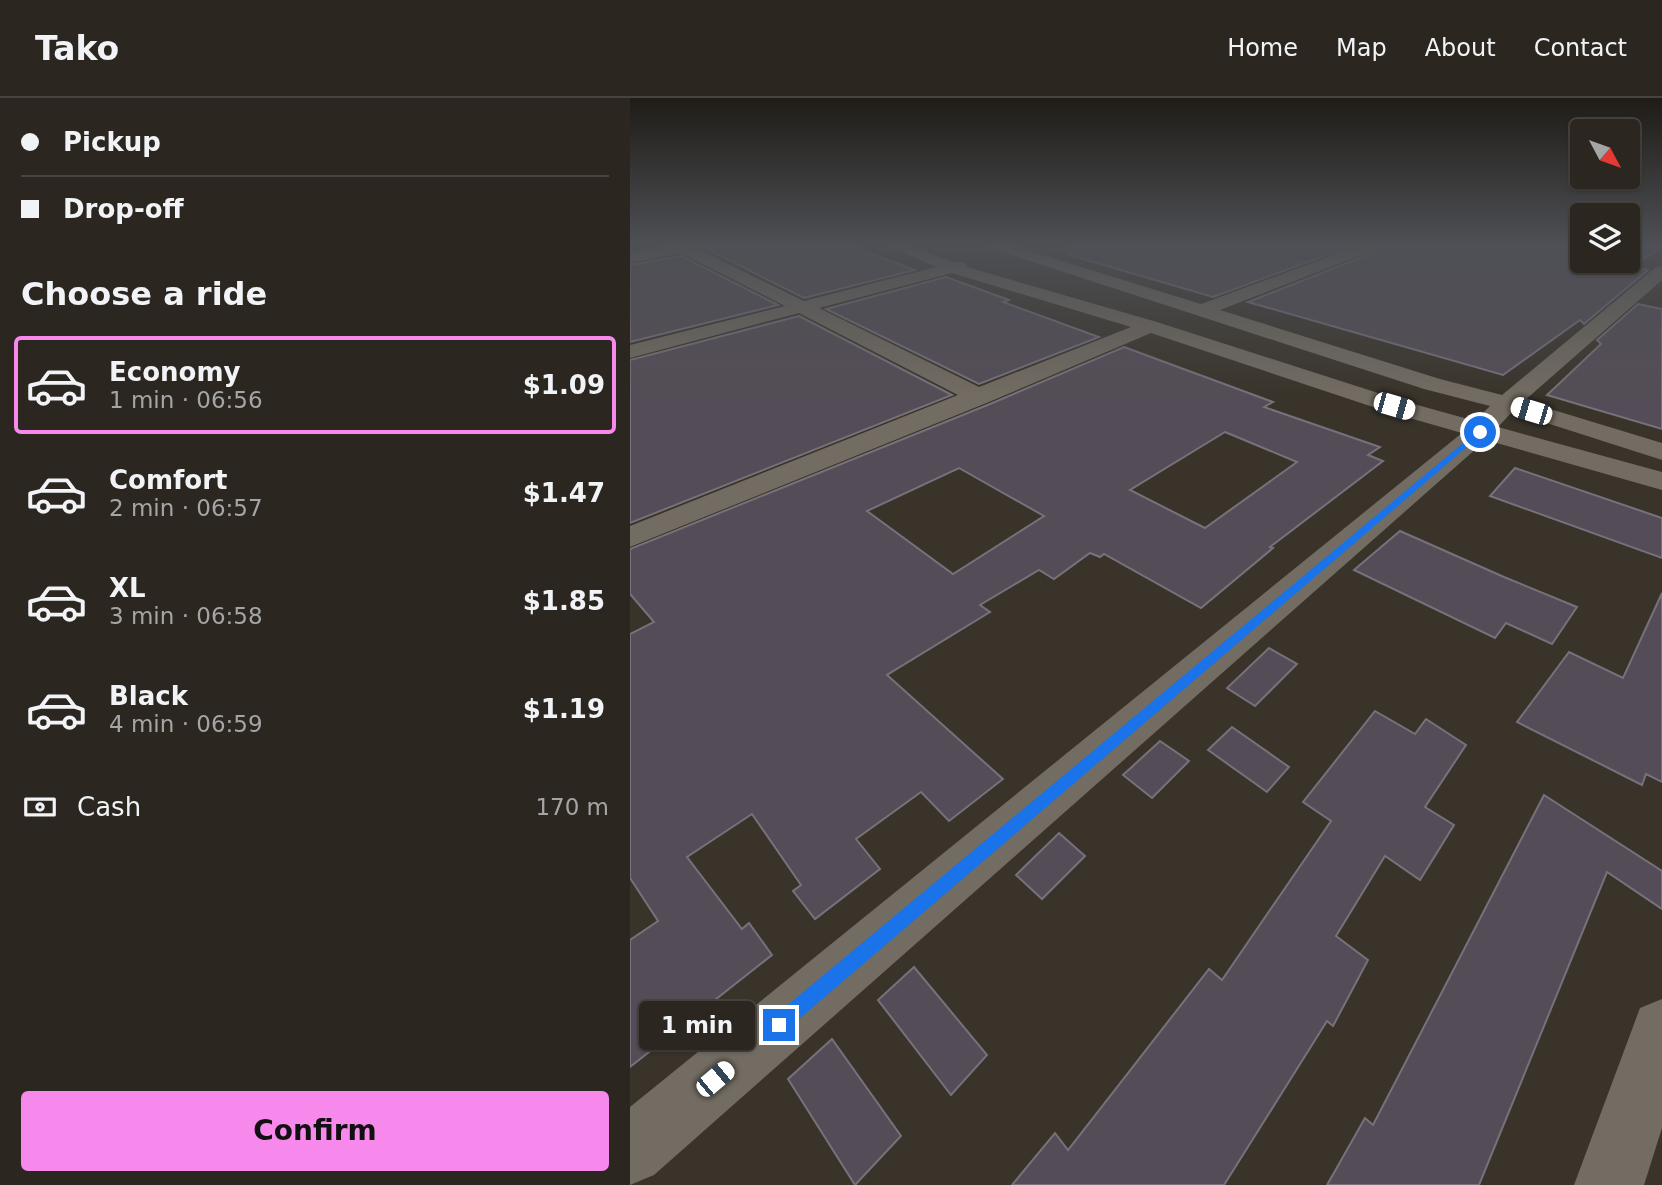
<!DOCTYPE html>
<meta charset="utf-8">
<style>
:root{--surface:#2b2620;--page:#332e29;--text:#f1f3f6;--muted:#a6a5a5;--line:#47433e;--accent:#f788ec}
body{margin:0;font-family:"DejaVu Sans",sans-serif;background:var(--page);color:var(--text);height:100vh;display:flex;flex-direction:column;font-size:26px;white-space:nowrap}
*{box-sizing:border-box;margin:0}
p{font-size:23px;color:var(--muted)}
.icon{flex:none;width:38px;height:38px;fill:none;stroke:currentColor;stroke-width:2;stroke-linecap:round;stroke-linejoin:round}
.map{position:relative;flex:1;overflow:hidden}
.sheet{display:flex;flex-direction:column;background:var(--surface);width:630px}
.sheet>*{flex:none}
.guide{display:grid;align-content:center;height:154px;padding:0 21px;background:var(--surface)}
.needle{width:46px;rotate:131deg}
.buttons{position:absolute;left:940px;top:21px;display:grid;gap:14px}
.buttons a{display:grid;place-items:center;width:70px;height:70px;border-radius:7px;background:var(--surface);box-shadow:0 2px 5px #0004,0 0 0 2px var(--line);font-size:35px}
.end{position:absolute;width:32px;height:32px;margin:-16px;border:9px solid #1a73e8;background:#fff;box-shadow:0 0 0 4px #fff}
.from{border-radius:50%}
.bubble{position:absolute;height:49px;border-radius:7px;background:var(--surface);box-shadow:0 2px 5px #0004,0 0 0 2px var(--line);font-size:23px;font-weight:700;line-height:49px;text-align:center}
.car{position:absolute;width:21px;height:42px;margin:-21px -10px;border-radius:9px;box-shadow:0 0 5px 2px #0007;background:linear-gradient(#fff 24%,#345 0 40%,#fff 0 76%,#345 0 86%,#fff 0)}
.guide b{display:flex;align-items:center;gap:24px;height:66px;font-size:26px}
.guide b+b{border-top:2px solid var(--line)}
.guide i{width:18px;height:18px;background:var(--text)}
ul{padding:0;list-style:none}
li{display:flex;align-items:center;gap:21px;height:98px;margin:0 14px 10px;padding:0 7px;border:4px solid transparent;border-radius:7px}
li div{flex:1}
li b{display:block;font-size:26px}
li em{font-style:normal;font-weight:700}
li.active{border-color:var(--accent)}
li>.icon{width:63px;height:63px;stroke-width:1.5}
h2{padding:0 21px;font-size:32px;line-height:84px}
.pay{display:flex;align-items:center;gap:18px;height:77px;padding:0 21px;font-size:26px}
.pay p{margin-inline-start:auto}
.action{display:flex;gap:14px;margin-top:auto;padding:14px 21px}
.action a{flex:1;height:80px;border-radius:7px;background:var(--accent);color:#111;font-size:28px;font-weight:700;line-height:80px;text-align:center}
header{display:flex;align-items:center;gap:42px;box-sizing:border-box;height:98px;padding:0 35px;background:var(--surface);border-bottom:2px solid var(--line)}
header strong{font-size:33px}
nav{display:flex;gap:38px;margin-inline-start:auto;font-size:24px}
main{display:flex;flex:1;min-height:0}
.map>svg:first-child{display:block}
.building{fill:#544d57;stroke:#78717b;stroke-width:2;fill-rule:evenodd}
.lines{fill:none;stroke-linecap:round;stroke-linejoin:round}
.minor{fill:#736c62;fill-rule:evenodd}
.route{fill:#1a73e8}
</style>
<header>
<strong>Tako</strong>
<nav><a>Home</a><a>Map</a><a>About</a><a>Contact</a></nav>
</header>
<main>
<section class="sheet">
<div class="guide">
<b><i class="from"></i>Pickup</b>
<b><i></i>Drop-off</b>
</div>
<h2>Choose a ride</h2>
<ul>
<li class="active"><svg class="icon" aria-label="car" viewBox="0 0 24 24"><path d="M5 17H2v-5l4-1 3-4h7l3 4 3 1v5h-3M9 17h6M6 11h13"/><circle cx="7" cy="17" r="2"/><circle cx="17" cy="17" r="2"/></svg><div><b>Economy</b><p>1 min · 06:56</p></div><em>$1.09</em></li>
<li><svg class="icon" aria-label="car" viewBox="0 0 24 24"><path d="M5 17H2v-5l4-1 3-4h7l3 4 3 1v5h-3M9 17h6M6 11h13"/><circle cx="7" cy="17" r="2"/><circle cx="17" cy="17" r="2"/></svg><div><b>Comfort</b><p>2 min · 06:57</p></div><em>$1.47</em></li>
<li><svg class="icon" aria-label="car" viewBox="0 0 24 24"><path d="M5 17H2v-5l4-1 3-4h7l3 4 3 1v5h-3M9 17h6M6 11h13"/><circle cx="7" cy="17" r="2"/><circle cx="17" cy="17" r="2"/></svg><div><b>XL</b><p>3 min · 06:58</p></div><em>$1.85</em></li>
<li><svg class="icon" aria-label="car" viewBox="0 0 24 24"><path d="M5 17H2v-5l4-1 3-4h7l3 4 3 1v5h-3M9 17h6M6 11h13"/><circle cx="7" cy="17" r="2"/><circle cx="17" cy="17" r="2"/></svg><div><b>Black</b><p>4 min · 06:59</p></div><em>$1.19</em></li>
</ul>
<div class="pay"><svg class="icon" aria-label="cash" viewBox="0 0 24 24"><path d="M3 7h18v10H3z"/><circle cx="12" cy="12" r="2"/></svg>Cash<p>170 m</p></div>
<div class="action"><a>Confirm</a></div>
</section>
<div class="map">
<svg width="1032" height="1087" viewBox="0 0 1032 1087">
<rect width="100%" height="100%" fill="#39332a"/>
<g class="building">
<polygon points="71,148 221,148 285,172 174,200"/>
<polygon points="440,148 721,148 583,199 439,157"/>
<polygon points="752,148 952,148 952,163 998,163 998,148 1032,150 999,168 1018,172 954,226 950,222 873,277 618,204 748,153"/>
<polygon points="51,158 148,207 0,244 0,167"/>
<polygon points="316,179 379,202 373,204 469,239 349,286 196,211"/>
<polygon points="1008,206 1032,211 1032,331 917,297 971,246 967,242"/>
<polygon points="169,218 322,297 0,425 0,262"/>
<path d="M494,249L643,304L634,309L750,349L738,357L753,363L640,449L643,450L571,510L474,456L470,459L460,455L424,481L409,472L350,507L360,514L257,577L373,681L319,723L291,694L226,741L250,771L185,821L163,793L171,787L122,716L57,759L112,831L119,825L142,857L0,969V842L28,823L0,780V536L24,524L0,496V451L360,306ZM595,334L667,364L575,430L500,392ZM329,370L414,418L323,476L237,413Z"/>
<polygon points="885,370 1032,420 1032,460 860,398"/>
<polygon points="770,433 874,479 947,509 922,546 876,525 865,540 724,472"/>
<polygon points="1032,495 1032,684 1016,676 1012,687 887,624 939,554 993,580"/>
<polygon points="639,550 667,566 625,608 597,590"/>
<polygon points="745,613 785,636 796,621 836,647 795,709 824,727 790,782 755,758 706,838 738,862 703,928 697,923 594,1087 382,1087 425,1035 438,1052 579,871 592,882 701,723 673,704"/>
<polygon points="602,629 659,669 637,694 578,652"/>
<polygon points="530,643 559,663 522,700 493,677"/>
<polygon points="914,697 1032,773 1032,811 977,774 849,1087 697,1087 735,1020 743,1027"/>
<polygon points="429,735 455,758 412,801 386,777"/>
<polygon points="284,869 357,957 321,997 248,902"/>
<polygon points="202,941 271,1038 225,1087 158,981"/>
</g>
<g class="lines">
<g class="minor">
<path d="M39,148H69L68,151L174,203L306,169L258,148H279L323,164L335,165L337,169L527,224L773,303L845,323L860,308L794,291L363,151L360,148H383L571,206L728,148H749L747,151L590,212L810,281L872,297L1026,169L1032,168V182L894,303L1032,345V362L882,314L868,329L1032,374V392L856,342L24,1077L0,1087V1009L832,335L755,313L521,235L359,304L0,449V428L328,297L169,215L0,260V247L155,208L51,155L0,165V155ZM322,175L501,229L349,289L189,210Z"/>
<polygon points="1032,901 1032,1030 1014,1087 944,1087 1010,910"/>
</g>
</g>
<linearGradient id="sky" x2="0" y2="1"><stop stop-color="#1f1c17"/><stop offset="0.49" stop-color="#4e5055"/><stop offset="1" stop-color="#4e5055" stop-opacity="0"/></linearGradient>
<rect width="1032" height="300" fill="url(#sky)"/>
<polygon class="route" points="850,331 853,335 155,933 149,936 142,933 140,927 142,920"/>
</svg>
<div class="buttons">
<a><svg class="needle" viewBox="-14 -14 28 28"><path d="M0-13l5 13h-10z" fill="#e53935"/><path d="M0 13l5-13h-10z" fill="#a6a5a5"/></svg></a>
<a><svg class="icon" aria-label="layers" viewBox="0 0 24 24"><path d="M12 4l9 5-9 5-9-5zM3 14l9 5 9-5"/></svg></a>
</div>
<i class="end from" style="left:850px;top:334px"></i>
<i class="end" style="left:149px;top:927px"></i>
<div class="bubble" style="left:9px;top:903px;width:116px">1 min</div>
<i class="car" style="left:764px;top:308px;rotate:106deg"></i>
<i class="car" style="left:901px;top:313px;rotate:287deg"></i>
<i class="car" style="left:85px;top:981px;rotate:50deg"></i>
</div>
</main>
